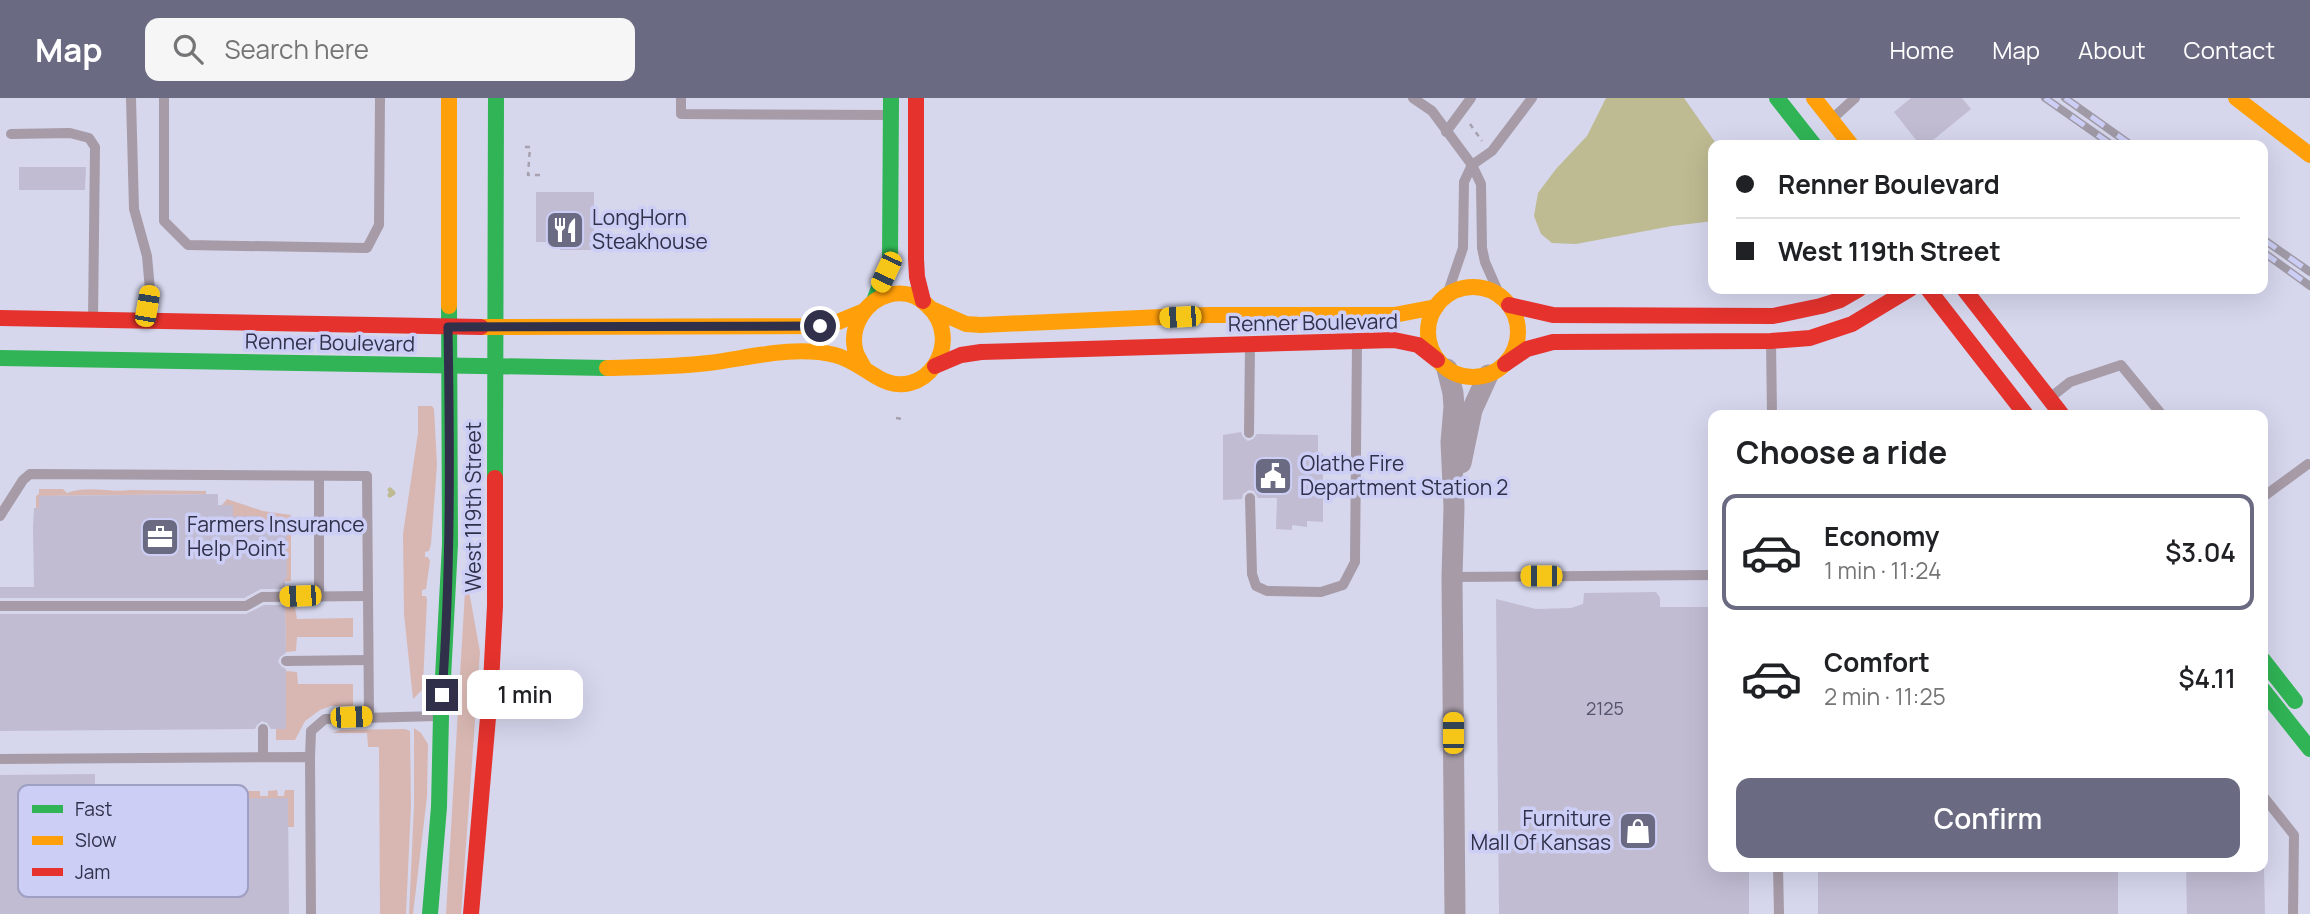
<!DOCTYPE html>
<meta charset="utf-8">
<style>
:root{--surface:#fff;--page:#f6f6f6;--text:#202124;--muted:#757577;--line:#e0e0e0;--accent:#6a6a83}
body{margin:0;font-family:Manrope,sans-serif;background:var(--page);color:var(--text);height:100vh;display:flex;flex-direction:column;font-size:26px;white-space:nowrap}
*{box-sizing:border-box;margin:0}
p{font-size:23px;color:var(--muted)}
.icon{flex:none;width:38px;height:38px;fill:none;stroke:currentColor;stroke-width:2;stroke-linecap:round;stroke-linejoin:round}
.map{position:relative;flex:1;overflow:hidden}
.panel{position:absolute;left:1708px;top:312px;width:560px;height:462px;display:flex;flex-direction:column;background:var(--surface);border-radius:14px;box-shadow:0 7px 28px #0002}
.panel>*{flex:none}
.top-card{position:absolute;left:1708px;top:42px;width:560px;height:154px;border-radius:14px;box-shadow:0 7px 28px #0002;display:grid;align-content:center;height:154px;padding:0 28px;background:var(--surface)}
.end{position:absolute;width:32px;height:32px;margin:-16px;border:9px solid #30304a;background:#fff;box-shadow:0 0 0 4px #fff}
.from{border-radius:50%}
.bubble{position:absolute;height:49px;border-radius:14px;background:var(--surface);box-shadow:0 7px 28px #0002;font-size:23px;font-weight:600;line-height:49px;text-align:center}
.car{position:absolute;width:21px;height:42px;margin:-21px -10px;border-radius:9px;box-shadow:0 0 5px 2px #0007;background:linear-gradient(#f5c518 24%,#345 0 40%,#f5c518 0 76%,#345 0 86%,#f5c518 0)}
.top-card b{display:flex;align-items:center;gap:24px;height:66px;font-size:26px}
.top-card b+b{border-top:2px solid var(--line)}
.top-card i{width:18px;height:18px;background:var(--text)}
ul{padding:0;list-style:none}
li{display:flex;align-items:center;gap:21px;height:116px;margin:0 14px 10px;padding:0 14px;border:4px solid transparent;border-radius:14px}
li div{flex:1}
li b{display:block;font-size:26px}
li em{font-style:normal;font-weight:600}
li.active{border-color:var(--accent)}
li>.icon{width:63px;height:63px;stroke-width:1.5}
h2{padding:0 28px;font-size:32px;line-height:84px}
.button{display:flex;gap:14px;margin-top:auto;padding:14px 28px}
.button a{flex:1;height:80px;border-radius:14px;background:var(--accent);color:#fff;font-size:28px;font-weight:600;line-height:80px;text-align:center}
header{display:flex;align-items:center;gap:42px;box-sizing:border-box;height:98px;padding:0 35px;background:var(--accent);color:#fff}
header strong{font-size:33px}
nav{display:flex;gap:38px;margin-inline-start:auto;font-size:24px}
.search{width:490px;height:63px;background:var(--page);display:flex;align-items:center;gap:18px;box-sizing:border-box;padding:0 24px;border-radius:14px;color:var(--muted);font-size:26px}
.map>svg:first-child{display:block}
.green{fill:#d8b7b2}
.water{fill:#beba91}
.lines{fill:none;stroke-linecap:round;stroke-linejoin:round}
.stream{stroke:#beba91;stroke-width:5}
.building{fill:#c1bcd2}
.path{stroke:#a7a0ae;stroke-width:2.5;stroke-dasharray:5 5;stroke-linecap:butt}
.lane{stroke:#a69ba7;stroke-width:10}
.street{stroke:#a69ba7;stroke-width:21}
.fast{stroke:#30b455;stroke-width:16}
.slow{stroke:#ff9f0a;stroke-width:16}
.jam{stroke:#e5322d;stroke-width:16}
.rail-casing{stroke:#a09aa7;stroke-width:8}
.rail{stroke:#cdcef6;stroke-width:5;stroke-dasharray:16;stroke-linecap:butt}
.route{stroke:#30304a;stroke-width:9}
.labels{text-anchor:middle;stroke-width:7;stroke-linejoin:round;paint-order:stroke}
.number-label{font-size:18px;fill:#54536c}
.poi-label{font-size:21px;fill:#30304a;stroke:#cdcef6;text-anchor:start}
.street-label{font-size:21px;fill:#30304a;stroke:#cdcef6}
.key{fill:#cdcef6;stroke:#9e9fc2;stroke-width:2}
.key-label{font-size:19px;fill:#30304a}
</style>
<header>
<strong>Map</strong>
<div class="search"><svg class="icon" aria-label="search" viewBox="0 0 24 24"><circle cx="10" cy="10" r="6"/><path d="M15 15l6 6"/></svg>Search here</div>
<nav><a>Home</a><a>Map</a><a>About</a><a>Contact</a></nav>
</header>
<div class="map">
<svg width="2310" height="816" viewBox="0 0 2310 816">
<rect width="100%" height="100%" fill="#d6d7ed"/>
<g class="green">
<polygon points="418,308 432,308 434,311 437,367 431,446 429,453 425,454 425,459 428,459 430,463 426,491 422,492 422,498 426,498 427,502 423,586 422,592 413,601 404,516 403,436 418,335"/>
<path d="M39,391H63L67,395C88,387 111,395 130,392L206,393V407L204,396L39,398V410L36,411V398L39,396Z"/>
<polygon points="227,401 263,413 291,417 291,483 273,484 273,480 287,480 287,428 260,428 259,418 233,418 233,407 222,407"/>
<polygon points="465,493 469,493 480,554 461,816 446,816"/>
<polygon points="285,508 295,509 297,521 353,520 353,539 297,539 296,553 286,554"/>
<polygon points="286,573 297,574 298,586 353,586 353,608 331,608 320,612 305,623 295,642 276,642 276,631 286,631"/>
<polygon points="414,630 421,635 428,646 427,699 413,816 409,816 414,707"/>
<polygon points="405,631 410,633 411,707 406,816 380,816 379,649 368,649 367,635 332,635 341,632"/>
<polygon points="277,692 278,698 284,698 285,692 294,692 294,729 288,729 232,701 232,693 239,693 239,698 247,698 248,693 260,693 260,698 268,698 268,693"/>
</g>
<polygon class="water" points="1606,0 1684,0 1717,47 1713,47 1713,123 1672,128 1576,146 1552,145 1541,136 1534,118 1538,95 1556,71 1587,38"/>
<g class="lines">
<polyline class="stream" points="390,392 393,395 390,397"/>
</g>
<g class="building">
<polygon points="1911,0 1962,0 1971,11 1927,47 1920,47 1894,14"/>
<polygon points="19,69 86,69 85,92 19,92"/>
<polygon points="536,94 594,94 594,152 560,152 560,149 554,149 554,144 536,144"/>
<polygon points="1241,334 1243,339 1248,343 1253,341 1257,336 1318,337 1318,355 1323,356 1323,424 1307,423 1307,429 1292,427 1292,432 1276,431 1277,400 1258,400 1254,393 1249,392 1243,396 1242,401 1223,402 1223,337"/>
<polygon points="218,396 218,407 233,407 233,418 260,418 260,428 287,428 287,480 285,480 285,491 261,491 244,500 0,500 0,489 34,489 33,430 34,410 39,410 39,398"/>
<polygon points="1656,494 1660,500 1660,509 1713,509 1713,768 1749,768 1749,816 1499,816 1496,501 1536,511 1571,510 1583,506 1584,495"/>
<polygon points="264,507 285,507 286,555 280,559 278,564 282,569 286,571 286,631 271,631 267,625 262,623 257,627 255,631 0,633 0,516 246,516"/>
<polygon points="95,676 95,767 188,766 187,701 288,700 289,816 0,816 0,677"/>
<rect x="1818" y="768" width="300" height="48"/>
<polygon points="2186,768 2264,768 2265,816 2187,816"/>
</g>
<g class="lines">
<g class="path">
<polyline points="1470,26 1482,43"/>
<polyline points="525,49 530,49 528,77 540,77"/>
<polyline points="896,320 903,321"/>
</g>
<g class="lane">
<polyline points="131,0 134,111 147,158 150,192 145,222"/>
<polyline points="164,0 164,123 188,147 367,150 379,127 380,0"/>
<polyline points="681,0 681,16 890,17"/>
<polyline points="1413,0 1432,13 1472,67 1481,86 1482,150 1485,164 1500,198"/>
<polyline points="1833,20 1855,0"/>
<polyline points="1446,34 1471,0"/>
<polyline points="11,36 70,35 89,40 95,49 93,222"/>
<polyline points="1447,197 1463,150 1464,84 1472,67 1492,53 1532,0"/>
<polyline points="1771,243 1772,317"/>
<polyline points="2051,299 2070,284 2121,267 2162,317"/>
<polyline points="1249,335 1250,247"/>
<polyline points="319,379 319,498"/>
<polyline points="2263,399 2308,366"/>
<polyline points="1250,400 1252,476 1256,488 1267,493 1321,494 1343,487 1355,464 1357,243"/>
<polyline points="0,418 23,382 30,376 367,378 369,618"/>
<polyline points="1452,479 1713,477"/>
<polyline points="0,508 246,508 262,499 368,498"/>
<polyline points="286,563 368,562"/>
<polyline points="263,659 263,631"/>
<polyline points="310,659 311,633 325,621 438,618"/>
<polyline points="0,661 310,659 311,816"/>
<polyline points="2263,698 2294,737 2293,816"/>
<polyline points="1778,768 1779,816"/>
</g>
<g class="street">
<polyline points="1447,271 1453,295 1454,309 1451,344 1454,409 1452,479 1455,816"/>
<polyline points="1461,365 1472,312 1488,277"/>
</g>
<g class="fast">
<polyline points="1777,0 1814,47"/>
<polyline points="874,203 890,160 891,0"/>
<polyline points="0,260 607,270"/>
<polyline points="495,380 496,0"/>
<polyline points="2263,562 2295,603"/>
<polyline points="2263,592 2310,651"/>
<polyline points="430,816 439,709 441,618 450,446 449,208"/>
</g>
<g class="slow">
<polyline points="449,0 449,208"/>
<polyline points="1814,0 1851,47"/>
<polyline points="2236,0 2310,57"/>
<circle cx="1473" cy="234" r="45"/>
<polyline points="934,212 966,226 981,227 1207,217 1394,217 1436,209"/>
<polyline points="481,229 820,228 833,226 862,214"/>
<path d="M607,270C641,269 675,269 708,265C749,260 794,247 835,257C851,261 863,271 877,279C924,308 967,243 927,207C917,197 903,193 888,197C866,203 850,228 855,251C856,257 861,264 864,270"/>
</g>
<g class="jam">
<polyline points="916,0 916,161 917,179 923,203"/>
<polyline points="1928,191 2026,317"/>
<polyline points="1964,191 2062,317"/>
<polyline points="1509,207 1553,217 1773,218 1821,208 1840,202 1859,191"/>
<polyline points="0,220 481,229"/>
<polyline points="1505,266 1527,251 1553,244 1771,243 1810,240 1852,226 1910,191"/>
<polyline points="935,268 961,257 981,254 1394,242 1418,247 1437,262"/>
<polyline points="471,816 491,585 495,508 495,380"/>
</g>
<g class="rail-casing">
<g id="rail">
<polyline points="2045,0 2112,47"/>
<polyline points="2065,0 2131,47"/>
<polyline points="2263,141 2310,174"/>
<polyline points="2263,154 2310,188"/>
</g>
</g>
<use href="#rail" class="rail"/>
</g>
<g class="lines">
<path class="route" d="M442,597C451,474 450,352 448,229L820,228"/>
</g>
<defs>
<g id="restaurant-square" transform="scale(2.0125)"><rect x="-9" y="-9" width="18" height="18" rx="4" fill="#6a6a83" stroke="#cdcef6"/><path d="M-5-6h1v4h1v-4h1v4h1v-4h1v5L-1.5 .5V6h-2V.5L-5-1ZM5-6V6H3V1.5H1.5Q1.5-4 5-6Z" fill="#fff"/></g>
<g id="civic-square" transform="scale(2.0125)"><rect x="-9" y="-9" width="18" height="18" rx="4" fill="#6a6a83" stroke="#cdcef6"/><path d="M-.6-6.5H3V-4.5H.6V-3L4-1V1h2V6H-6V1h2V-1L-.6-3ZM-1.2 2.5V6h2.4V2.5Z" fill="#fff"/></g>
<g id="office-square" transform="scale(2.0125)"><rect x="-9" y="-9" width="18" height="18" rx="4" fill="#6a6a83" stroke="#cdcef6"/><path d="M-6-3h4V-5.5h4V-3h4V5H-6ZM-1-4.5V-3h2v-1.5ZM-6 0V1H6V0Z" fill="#fff"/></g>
<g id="shop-square" transform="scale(2.0125)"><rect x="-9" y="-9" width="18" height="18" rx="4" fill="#6a6a83" stroke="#cdcef6"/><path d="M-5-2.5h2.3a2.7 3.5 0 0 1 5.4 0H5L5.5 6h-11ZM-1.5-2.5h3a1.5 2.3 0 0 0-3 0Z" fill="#fff"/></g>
</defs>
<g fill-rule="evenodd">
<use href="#restaurant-square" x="565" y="132"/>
<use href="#civic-square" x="1273" y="378"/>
<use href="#office-square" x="160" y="439"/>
<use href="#shop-square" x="1638" y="733"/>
</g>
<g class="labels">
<g class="number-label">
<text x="1605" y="617">2125</text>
</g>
<g class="poi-label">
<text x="592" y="127">LongHorn<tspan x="592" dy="24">Steakhouse</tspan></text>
<text x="1300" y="373">Olathe Fire<tspan x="1300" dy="24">Department Station 2</tspan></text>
<text x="187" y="434">Farmers Insurance<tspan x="187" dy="24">Help Point</tspan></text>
<text x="1611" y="728" text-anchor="end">Furniture<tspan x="1611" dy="24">Mall Of Kansas</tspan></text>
</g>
<g class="street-label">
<text transform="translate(1313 225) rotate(-1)" y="7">Renner Boulevard</text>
<text transform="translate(330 245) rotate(1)" y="7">Renner Boulevard</text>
<text transform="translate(474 409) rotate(-90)" y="7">West 119th Street</text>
</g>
</g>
<rect x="18" y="687" width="230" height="112" rx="10" class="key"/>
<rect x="32" y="707" width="31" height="8" fill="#30b455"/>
<rect x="32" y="738" width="31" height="9" fill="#ff9f0a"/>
<rect x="32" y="770" width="31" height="8" fill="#e5322d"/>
<g class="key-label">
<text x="75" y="718">Fast</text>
<text x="75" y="749">Slow</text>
<text x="75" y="781">Jam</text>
</g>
</svg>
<i class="end from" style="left:820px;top:228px"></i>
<i class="end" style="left:442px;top:597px"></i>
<div class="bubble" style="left:467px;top:572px;width:116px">1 min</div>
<i class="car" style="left:886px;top:174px;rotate:205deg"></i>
<i class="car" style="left:147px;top:208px;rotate:10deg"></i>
<i class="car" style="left:1180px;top:219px;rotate:267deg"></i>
<i class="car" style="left:1541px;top:478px;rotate:270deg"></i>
<i class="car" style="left:300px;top:498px;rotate:268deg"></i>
<i class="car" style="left:351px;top:619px;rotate:88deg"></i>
<i class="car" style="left:1453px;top:635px;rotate:0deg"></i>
<div class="top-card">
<b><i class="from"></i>Renner Boulevard</b>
<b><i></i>West 119th Street</b>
</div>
<section class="panel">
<h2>Choose a ride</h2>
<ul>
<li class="active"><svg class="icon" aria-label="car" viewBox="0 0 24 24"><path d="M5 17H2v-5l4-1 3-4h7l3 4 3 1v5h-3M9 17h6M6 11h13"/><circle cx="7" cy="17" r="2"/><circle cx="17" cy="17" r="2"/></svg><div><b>Economy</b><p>1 min · 11:24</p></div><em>$3.04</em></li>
<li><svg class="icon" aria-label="car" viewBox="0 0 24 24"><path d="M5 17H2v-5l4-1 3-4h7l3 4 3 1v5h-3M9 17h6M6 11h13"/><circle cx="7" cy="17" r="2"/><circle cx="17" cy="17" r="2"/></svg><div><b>Comfort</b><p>2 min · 11:25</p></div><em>$4.11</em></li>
</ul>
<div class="button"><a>Confirm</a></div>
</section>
</div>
